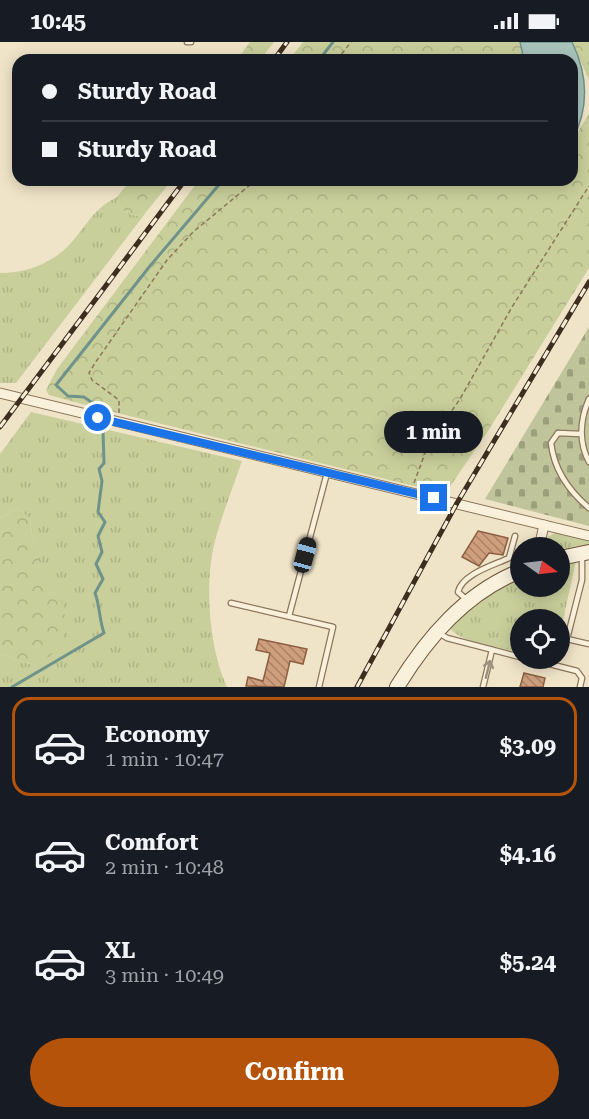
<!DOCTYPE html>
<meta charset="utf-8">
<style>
:root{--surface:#171b24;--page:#242831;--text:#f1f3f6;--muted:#9ea1a6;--line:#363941;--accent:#b45309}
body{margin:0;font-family:"Roboto Serif",serif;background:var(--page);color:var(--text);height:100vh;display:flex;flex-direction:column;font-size:22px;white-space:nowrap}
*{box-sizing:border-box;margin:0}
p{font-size:20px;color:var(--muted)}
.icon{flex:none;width:33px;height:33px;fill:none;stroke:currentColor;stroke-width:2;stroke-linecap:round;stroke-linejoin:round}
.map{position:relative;height:645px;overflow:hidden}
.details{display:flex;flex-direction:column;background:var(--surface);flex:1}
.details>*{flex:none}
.guide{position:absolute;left:12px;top:12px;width:566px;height:132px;border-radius:18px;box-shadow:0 3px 15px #0003;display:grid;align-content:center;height:132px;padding:0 30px;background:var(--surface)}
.needle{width:39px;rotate:104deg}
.controls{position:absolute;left:510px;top:495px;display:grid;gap:12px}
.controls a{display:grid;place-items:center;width:60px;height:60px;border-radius:50%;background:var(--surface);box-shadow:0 3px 15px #0003;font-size:30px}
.end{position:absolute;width:27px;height:27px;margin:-14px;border:8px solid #1a73e8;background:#fff;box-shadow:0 0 0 3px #fff}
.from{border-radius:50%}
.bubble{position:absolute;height:42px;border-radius:21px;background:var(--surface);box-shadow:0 3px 15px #0003;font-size:20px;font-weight:700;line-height:42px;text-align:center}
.car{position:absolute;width:18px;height:36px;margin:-18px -9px;border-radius:8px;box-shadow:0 0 4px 2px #0007;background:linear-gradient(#222 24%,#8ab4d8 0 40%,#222 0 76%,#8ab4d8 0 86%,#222 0)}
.guide b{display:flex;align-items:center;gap:21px;height:57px;font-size:22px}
.guide b+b{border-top:2px solid var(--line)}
.guide i{width:15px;height:15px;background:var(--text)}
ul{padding:10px 0 0;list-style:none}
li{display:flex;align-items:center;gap:18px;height:99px;margin:0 12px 9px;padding:0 18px;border:3px solid transparent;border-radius:18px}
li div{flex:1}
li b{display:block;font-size:22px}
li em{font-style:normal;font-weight:700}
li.selected{border-color:var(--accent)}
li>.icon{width:54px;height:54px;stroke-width:1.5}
.cta{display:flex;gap:12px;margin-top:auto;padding:12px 30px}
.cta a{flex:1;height:69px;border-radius:36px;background:var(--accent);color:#fff;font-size:24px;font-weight:700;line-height:69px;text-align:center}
.status{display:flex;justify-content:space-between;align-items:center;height:42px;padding:0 30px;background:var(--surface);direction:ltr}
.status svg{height:16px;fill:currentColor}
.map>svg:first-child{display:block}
.grass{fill:url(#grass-tufts)}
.forest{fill:url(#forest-crowns)}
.cemetery{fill:url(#cemetery-stones)}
.water{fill:#a9c4bc;stroke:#6f938a;stroke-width:1.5}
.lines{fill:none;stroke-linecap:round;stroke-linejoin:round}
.stream{stroke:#6f938a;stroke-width:3}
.building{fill:url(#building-back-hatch);stroke:#8d5f41;stroke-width:1.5}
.lane-casing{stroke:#8d765c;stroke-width:7}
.street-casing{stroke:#8d765c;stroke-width:11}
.secondary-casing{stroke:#6f573f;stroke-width:16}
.path{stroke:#8d765c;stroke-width:1.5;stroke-dasharray:4.5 3;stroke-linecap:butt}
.lane{stroke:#faf1dc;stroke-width:4.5}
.street{stroke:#faf1dc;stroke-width:9}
.secondary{stroke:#faf1dc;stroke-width:14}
.rail-casing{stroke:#3d2e20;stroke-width:5}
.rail{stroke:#f7eed8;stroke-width:3;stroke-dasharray:9;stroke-linecap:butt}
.oneway{stroke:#9c907e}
.route{stroke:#1a73e8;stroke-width:8}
</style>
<div class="status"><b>10:45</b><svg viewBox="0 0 49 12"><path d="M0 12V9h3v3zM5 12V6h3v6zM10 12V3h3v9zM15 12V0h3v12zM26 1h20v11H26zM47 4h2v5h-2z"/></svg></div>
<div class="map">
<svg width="589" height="645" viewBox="0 0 589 645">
<defs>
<pattern id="grass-tufts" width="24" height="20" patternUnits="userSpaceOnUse" patternTransform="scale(1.5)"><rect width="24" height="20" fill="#c9cf9b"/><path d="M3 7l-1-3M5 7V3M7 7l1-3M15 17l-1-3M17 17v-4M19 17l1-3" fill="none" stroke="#aeb285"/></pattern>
<pattern id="forest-crowns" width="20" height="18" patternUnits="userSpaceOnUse" patternTransform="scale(1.5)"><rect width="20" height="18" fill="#c9cf9b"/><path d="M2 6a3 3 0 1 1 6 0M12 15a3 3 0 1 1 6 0" fill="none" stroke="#aeb285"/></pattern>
<pattern id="cemetery-stones" width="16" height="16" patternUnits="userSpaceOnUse" patternTransform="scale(1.5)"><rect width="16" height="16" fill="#bfc49a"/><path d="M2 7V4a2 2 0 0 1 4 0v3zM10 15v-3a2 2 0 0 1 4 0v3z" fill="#9ca07d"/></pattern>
<pattern id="building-back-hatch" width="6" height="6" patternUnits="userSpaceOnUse" patternTransform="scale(1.5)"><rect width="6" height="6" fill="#cf9f7d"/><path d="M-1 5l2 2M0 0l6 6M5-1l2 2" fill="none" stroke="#a98266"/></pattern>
</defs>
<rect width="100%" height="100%" fill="#f0e4c8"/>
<g class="grass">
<path d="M116,156C119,168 126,171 137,174L147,169L16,341H0V231C23,231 46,224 64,208C83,191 92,166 116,156Z"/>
<path d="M31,370L242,419C233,446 222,472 215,499C204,541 209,606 227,645H0V612L36,624L61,561C57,549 48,540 42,528C35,512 32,495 30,477L17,466L0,477V412Z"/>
<polygon points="555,491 585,498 589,500 589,504 560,510 560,506 546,506 548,495"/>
<path d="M576,519L560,592V578H520V610C504,606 454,600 449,584L464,568L520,533V544H560V520Z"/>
</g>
<g class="forest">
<polygon points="250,0 274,0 260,18 237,18"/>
<polygon points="303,0 520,0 524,18 289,18"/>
<polygon points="572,0 589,0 589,38"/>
<polygon points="589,72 589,226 488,389 449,446 434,449 89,364 49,353 46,348 57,327 199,138 572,138 572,99"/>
<path d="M141,138H172L147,169L137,174C126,171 119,168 116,156L125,145Z"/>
<path d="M17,466L30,477C32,495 35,510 42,527C46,535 53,542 57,550C73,581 66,607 36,624L0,612V477Z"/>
</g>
<polygon class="cemetery" points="589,285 589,484 485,457"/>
<path class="water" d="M520,0H572C589,35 589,67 572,99V18H524Z"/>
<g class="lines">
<g class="stream">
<polyline points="319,18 333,0"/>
<polyline points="104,369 84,355 68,354 56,343 150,224 223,138"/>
<path d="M12,645L104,591C99,577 100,564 95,551L103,537L96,522L102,510L98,494L105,480L98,470L102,439L99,427L104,421L103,389"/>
</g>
</g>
<g class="building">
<polygon points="478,489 508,496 503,513 489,511 479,524 462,515"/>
<polygon points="259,597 307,607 303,622 290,619 284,645 246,644 248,635 263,639 270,611 256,608"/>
<polygon points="524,631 545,636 543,645 520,645"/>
</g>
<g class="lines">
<g class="lane-casing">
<g id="lane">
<polyline points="187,0 191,0"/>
<path d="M589,357C580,378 578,399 589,420"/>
<path d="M581,392L558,391L551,401C554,428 569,449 589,466"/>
<polyline points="582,514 582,538 567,597 589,602"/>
<path d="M466,557L458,550C462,532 494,523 509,516L515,494"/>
<polyline points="231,561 333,585 319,645"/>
<polyline points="289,574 327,431"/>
<polyline points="439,591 447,596 520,615"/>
<polyline points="526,616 577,629 582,636 580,645"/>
<polyline points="483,645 492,608"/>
</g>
</g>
<g class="street-casing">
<g id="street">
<polyline points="0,351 589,494"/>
<polyline points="539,506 544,483"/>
</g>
</g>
<g class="secondary-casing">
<g id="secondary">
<polyline points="560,516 589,510"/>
<path d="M397,645C427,596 465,551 520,529"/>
</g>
</g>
<g class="path">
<polyline points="337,18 351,0"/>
<polyline points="119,371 119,358 92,338 89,331 95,321 167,218 193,190 256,138"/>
<polyline points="414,441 428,403 460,357 512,265 589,144"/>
</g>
<use href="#lane" class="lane"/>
<use href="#street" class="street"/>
<use href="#secondary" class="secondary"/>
<g class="rail-casing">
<g id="rail">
<polyline points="274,18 287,0"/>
<polyline points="0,385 185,138"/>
<polyline points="357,645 457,461 589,240"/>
</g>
</g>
<use href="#rail" class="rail"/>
</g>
<defs><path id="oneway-shaft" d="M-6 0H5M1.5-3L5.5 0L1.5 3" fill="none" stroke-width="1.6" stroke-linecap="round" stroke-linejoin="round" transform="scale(1.5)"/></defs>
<use class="oneway" href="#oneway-shaft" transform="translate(488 627) rotate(-76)"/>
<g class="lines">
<polyline class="route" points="98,376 434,456"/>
</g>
</svg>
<div class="controls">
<a><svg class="needle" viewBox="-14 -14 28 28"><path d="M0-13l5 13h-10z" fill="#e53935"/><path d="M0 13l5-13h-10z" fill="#9ea1a6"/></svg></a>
<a><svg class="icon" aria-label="locate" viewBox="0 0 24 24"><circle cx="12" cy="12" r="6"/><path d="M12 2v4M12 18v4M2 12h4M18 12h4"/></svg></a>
</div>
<i class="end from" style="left:98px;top:376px"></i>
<i class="end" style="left:434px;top:456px"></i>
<div class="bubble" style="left:384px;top:369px;width:99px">1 min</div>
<i class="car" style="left:305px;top:513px;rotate:15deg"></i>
<div class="guide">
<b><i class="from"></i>Sturdy Road</b>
<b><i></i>Sturdy Road</b>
</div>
</div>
<section class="details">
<ul>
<li class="selected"><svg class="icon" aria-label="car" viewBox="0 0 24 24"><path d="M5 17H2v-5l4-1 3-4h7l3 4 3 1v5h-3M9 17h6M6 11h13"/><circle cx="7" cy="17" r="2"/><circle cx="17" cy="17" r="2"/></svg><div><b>Economy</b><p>1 min · 10:47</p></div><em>$3.09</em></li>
<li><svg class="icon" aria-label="car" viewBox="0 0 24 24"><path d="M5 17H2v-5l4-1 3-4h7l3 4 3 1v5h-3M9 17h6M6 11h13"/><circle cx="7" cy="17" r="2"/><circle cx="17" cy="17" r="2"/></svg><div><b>Comfort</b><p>2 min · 10:48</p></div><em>$4.16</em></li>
<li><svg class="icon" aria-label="car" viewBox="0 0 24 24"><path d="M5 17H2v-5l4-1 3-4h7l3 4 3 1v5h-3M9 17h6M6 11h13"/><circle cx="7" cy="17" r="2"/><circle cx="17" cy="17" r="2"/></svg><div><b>XL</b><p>3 min · 10:49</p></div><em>$5.24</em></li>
</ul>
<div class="cta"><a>Confirm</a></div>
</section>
